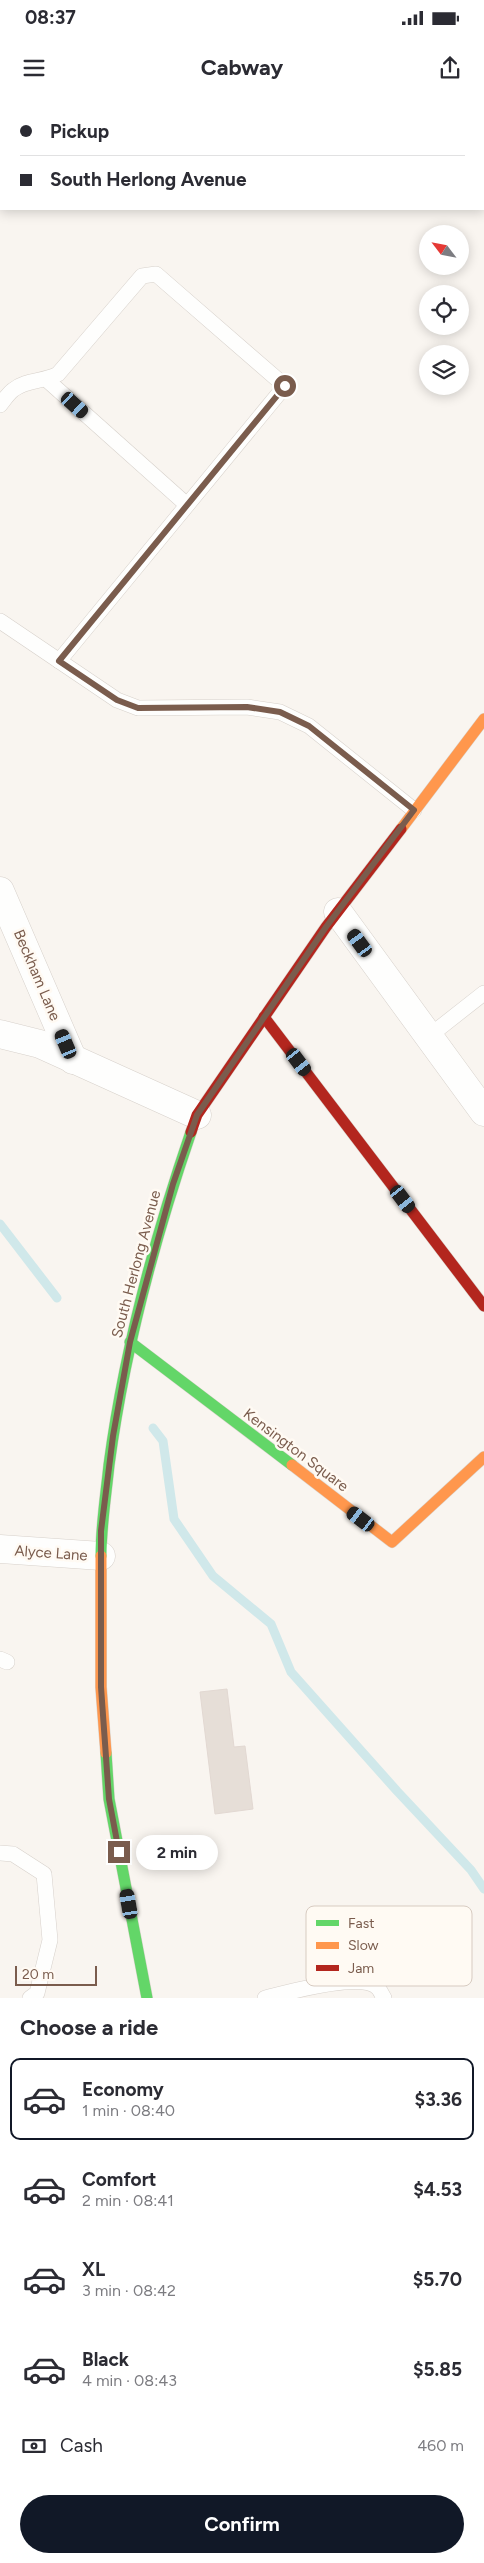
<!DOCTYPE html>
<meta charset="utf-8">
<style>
:root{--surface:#fff;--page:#f7f7f7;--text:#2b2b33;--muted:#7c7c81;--line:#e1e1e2;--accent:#111827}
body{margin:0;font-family:Figtree,sans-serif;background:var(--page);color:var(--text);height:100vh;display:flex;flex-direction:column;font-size:19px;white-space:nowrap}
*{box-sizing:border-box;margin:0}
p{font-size:16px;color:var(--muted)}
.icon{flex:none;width:28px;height:28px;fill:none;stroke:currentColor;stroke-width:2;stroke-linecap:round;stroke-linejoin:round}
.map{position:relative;height:1898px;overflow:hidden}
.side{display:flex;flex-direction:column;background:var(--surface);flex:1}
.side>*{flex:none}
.banner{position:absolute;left:0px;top:0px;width:485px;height:110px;box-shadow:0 2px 12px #0003;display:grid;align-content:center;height:110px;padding:0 20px;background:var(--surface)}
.needle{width:32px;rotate:302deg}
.controls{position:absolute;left:419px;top:125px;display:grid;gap:10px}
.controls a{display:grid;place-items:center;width:50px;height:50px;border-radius:50%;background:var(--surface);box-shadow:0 2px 12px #0003;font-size:25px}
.scale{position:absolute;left:15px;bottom:12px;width:82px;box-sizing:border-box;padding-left:5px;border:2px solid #7a5c4d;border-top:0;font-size:14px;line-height:18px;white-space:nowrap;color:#7a5c4d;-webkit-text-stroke:4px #fffaf3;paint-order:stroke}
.end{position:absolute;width:22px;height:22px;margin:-11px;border:6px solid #7a5c4d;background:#fff;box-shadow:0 0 0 2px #fff}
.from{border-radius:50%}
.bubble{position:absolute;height:35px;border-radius:18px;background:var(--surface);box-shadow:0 2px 12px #0003;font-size:16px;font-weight:700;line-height:35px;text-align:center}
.car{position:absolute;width:15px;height:30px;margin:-15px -8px;border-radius:6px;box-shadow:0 0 4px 1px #0007;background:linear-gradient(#222 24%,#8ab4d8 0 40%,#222 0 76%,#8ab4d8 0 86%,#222 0)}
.banner b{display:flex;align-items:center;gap:18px;height:48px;font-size:19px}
.banner b+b{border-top:1px solid var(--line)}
.banner i{width:12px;height:12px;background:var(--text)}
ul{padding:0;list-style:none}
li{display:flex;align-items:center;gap:15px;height:82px;margin:0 10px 8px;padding:0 10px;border:2px solid transparent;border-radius:10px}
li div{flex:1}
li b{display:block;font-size:19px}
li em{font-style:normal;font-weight:700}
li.current{border-color:var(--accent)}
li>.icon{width:45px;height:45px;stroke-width:1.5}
h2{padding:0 20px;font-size:22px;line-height:60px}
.pay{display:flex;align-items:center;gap:12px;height:55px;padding:0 20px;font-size:19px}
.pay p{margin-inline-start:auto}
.primary-button{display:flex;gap:10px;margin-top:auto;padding:10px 20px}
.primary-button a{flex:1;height:58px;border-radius:30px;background:var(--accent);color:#fff;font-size:20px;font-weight:700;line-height:58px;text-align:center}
.status{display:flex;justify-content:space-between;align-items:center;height:35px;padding:0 25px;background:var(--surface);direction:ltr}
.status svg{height:14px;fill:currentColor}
header{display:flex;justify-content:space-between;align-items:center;height:65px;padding:0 20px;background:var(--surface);font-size:22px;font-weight:700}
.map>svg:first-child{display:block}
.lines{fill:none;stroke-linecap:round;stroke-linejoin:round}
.stream{stroke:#d0e8ea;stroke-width:9}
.building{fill:#e6ded7;stroke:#e2d8d2}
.lane-casing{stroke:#d7d1cb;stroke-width:16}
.street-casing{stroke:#d7d1cb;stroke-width:29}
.fast-casing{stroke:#d9d2cb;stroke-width:12}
.slow-casing{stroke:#d9d2cb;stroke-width:12}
.jam-casing{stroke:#d9d2cb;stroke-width:12}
.lane{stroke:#fefefd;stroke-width:15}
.street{stroke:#fefefd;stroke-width:28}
.fast{stroke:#63d668;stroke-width:11}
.slow{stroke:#ff974d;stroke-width:11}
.jam{stroke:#b3261e;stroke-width:11}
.route{stroke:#7a5c4d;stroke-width:6}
.labels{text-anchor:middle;stroke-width:5;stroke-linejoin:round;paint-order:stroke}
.street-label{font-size:15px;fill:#7a5c4d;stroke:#fffaf3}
.key{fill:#fffaf3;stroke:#d7cbc1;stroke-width:1}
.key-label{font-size:14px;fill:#7a5c4d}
</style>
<div class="status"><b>08:37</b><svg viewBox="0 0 49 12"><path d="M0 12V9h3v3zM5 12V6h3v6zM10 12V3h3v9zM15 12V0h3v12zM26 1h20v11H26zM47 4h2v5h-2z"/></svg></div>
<header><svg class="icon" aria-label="menu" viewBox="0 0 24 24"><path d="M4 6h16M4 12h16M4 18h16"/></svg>Cabway<svg class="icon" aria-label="share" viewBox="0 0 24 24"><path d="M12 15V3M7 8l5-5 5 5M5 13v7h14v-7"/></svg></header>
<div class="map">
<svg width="484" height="1898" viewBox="0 0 484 1898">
<rect width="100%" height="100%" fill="#f9f5f0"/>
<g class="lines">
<g class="stream">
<polyline points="0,1124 57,1198"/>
<polyline points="153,1328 163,1341 174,1419 213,1476 271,1524 291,1572 397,1691 471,1770 484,1789"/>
</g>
</g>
<polygon class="building" points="227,1589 234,1647 245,1646 253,1709 215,1714 200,1592"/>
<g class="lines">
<g class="lane-casing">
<g id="lane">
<polyline points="429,0 431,1"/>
<polyline points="453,1 455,0"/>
<polyline points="484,50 484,51"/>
<polyline points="47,280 187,405"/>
<path d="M0,305C4,300 8,294 13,290C26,279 44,282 58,274L142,176L156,174L285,286L59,561"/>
<polyline points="0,521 117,600 138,608 247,607 280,612 309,626 414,710"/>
<polyline points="428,937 484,893"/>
<polyline points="0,1559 7,1562"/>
<polyline points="0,1753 13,1754 44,1774 50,1840 37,1893 30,1898"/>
<path d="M265,1898C287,1893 361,1871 378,1888C380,1890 382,1895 384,1898"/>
</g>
</g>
<g class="street-casing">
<g id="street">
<polyline points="0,791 73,960"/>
<polyline points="338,812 484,1012"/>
<polyline points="0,934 40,944 197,1015"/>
<polyline points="0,1449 101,1456"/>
</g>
</g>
<g class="fast-casing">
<g id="fast">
<polyline points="130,1242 292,1365"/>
<path d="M101,1456C101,1425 106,1395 109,1365C124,1252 154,1140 191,1032"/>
<polyline points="106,1653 109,1699 147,1898"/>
</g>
</g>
<g class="slow-casing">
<g id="slow">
<polyline points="401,729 484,619"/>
<polyline points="292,1365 392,1442 484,1357"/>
<polyline points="101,1456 101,1587 106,1653"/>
</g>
</g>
<g class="jam-casing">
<g id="jam">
<polyline points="264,917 484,1206"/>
<polyline points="191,1032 197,1015 326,827 401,729"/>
</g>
</g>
<use href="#lane" class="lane"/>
<use href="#street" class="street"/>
<use href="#fast" class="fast"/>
<use href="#slow" class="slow"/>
<use href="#jam" class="jam"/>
</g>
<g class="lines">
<polyline class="route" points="119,1752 109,1699 101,1587 101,1431 113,1336 130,1242 173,1084 197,1015 326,827 414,710 309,626 280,612 247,607 138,608 117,600 59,561 285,286"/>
</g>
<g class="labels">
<g class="street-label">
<text transform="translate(37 875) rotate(67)" y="5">Beckham Lane</text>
<text transform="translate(136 1164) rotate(-75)" y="5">South Herlong Avenue</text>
<text transform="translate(296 1350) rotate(37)" y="5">Kensington Square</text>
<text transform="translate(51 1453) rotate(4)" y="5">Alyce Lane</text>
</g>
</g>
<rect x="306" y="1806" width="166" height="80" rx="8" class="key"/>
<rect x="316" y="1820" width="23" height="6" fill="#63d668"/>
<rect x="316" y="1842" width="23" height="7" fill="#ff974d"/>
<rect x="316" y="1865" width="23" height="6" fill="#b3261e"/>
<g class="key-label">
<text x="348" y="1828">Fast</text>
<text x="348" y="1850">Slow</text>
<text x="348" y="1873">Jam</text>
</g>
</svg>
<div class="controls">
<a><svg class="needle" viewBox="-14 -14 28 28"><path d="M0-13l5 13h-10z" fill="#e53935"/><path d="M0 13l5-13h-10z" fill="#7c7c81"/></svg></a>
<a><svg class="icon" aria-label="locate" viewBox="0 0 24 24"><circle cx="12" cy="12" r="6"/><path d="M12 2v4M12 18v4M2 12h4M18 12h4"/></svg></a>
<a><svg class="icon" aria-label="layers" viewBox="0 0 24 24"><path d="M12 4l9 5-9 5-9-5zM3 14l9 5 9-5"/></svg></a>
</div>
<div class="scale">20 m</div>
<i class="end from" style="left:285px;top:286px"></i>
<i class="end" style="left:119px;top:1752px"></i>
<div class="bubble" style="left:136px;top:1735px;width:82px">2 min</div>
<i class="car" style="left:75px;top:305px;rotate:132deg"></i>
<i class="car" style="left:360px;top:843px;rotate:324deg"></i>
<i class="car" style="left:66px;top:944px;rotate:337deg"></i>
<i class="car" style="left:299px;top:962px;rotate:143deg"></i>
<i class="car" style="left:403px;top:1099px;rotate:143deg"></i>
<i class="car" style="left:361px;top:1419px;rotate:307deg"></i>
<i class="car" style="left:129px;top:1804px;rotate:350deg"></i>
<div class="banner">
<b><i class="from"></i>Pickup</b>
<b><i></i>South Herlong Avenue</b>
</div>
</div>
<section class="side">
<h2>Choose a ride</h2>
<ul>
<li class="current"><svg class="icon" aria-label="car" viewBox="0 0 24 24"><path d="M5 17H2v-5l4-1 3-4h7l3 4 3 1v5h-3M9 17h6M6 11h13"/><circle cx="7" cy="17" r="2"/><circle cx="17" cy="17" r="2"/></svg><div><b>Economy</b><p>1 min · 08:40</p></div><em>$3.36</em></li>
<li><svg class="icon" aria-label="car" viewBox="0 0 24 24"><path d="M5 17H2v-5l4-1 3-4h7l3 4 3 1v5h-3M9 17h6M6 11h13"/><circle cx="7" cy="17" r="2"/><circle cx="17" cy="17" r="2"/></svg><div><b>Comfort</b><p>2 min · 08:41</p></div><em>$4.53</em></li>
<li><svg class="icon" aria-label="car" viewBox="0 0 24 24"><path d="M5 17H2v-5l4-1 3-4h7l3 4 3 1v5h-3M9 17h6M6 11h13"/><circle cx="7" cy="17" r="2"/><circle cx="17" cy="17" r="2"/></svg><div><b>XL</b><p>3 min · 08:42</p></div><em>$5.70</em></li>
<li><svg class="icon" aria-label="car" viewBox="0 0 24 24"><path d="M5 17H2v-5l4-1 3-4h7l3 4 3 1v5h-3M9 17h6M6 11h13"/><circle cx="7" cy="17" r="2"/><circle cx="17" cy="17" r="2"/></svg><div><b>Black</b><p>4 min · 08:43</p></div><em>$5.85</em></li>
</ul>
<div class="pay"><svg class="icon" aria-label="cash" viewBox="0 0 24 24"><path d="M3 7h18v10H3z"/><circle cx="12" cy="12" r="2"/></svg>Cash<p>460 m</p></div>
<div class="primary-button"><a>Confirm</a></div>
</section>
